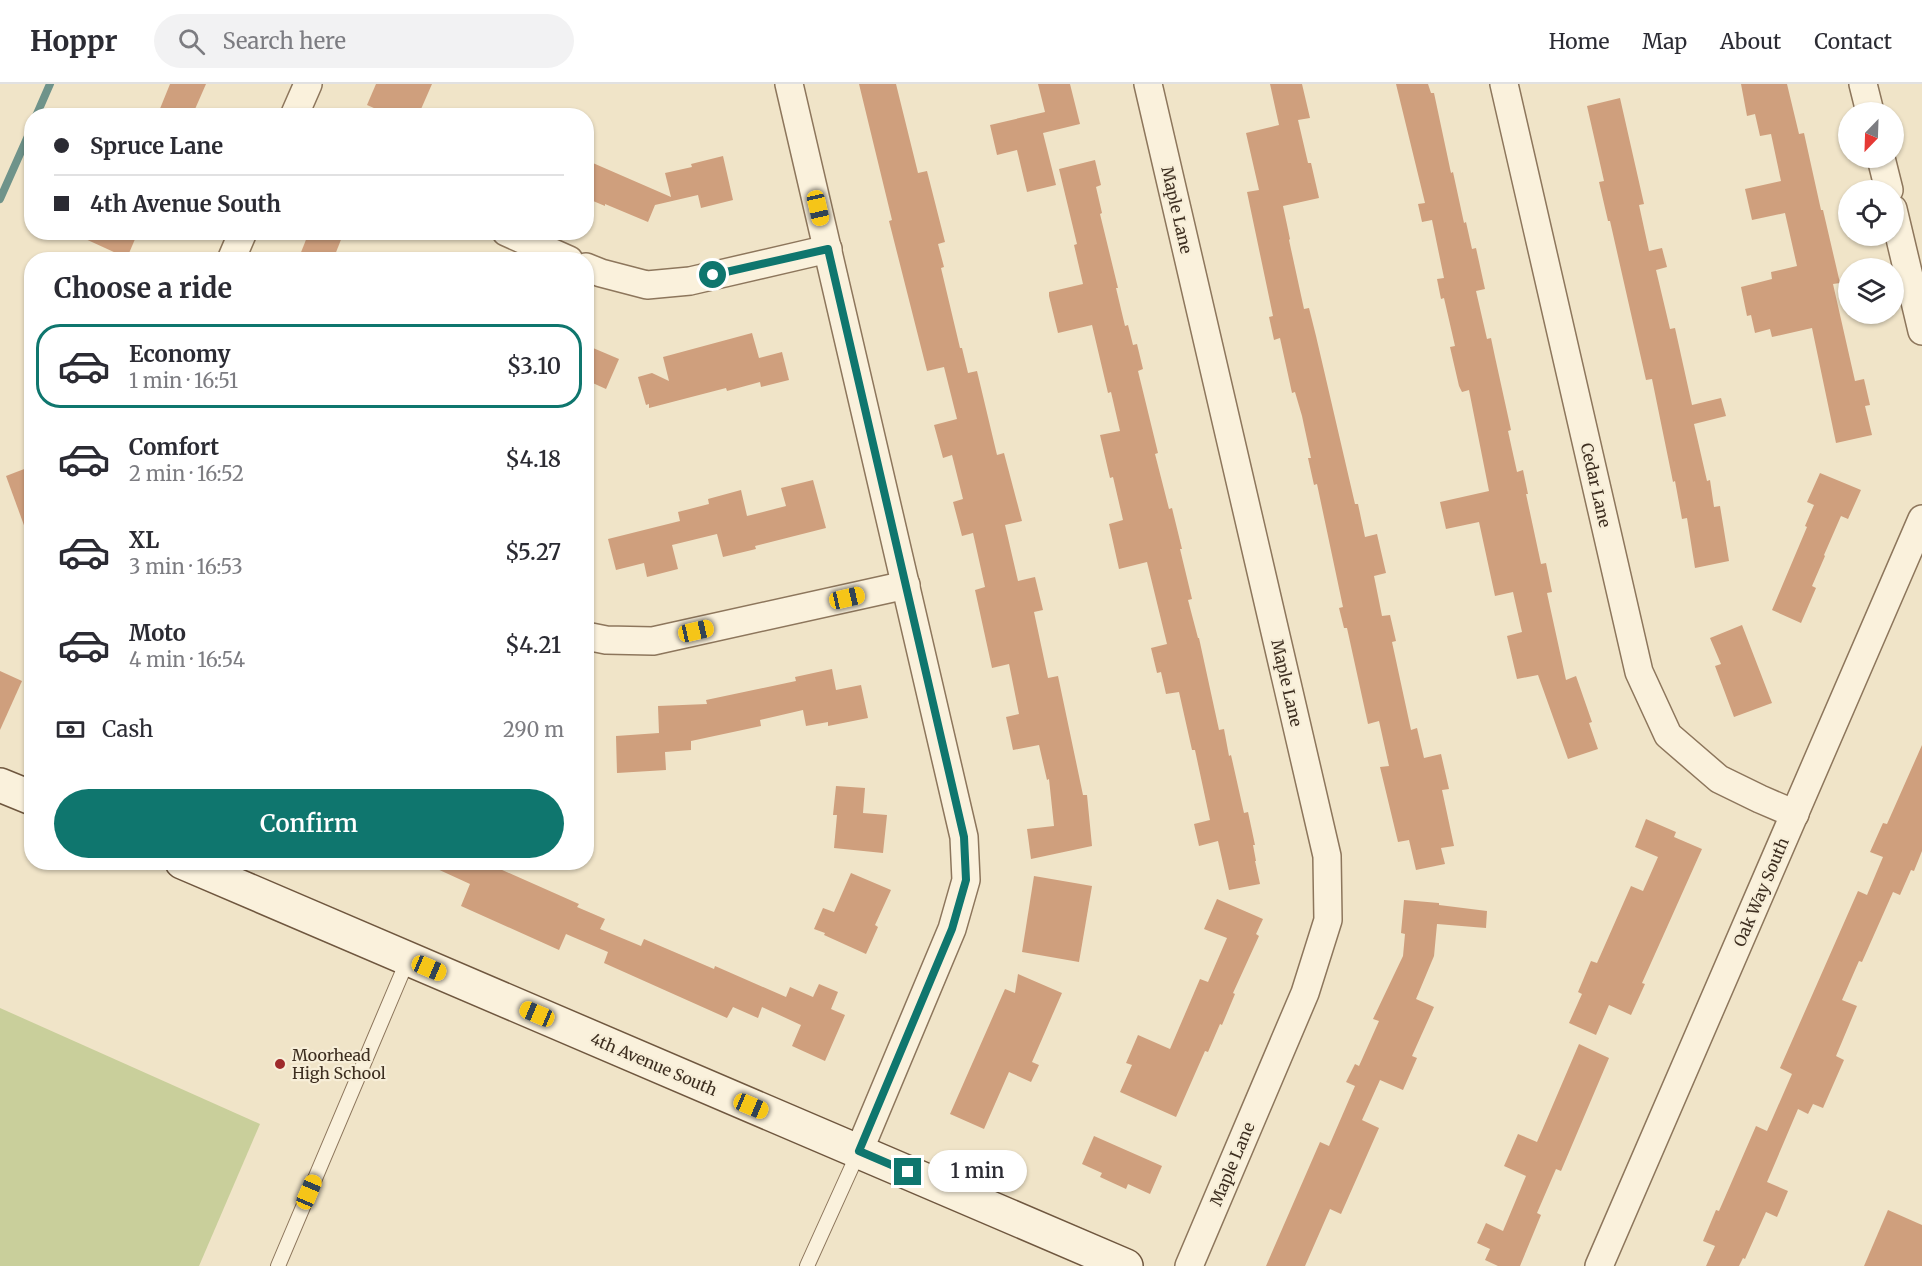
<!DOCTYPE html>
<meta charset="utf-8">
<style>
:root{--surface:#fff;--page:#f2f2f3;--text:#2b2b33;--muted:#7c7c81;--line:#e1e1e2;--accent:#0f766e}
body{margin:0;font-family:Merriweather,serif;background:var(--page);color:var(--text);height:100vh;display:flex;flex-direction:column;font-size:22px;white-space:nowrap}
*{box-sizing:border-box;margin:0}
p{font-size:20px;color:var(--muted)}
.icon{flex:none;width:33px;height:33px;fill:none;stroke:currentColor;stroke-width:2;stroke-linecap:round;stroke-linejoin:round}
.map{position:relative;flex:1;overflow:hidden}
.panel{position:absolute;left:24px;top:168px;width:570px;height:618px;display:flex;flex-direction:column;background:var(--surface);border-radius:24px;box-shadow:0 2px 4px #0004}
.panel>*{flex:none}
.hud{position:absolute;left:24px;top:24px;width:570px;height:132px;border-radius:24px;box-shadow:0 2px 4px #0004;display:grid;align-content:center;height:132px;padding:0 30px;background:var(--surface)}
.needle{width:39px;rotate:203deg}
.tools{position:absolute;left:1838px;top:18px;display:grid;gap:12px}
.tools a{display:grid;place-items:center;width:66px;height:66px;border-radius:50%;background:var(--surface);box-shadow:0 2px 4px #0004;font-size:30px}
.end{position:absolute;width:27px;height:27px;margin:-14px;border:8px solid #0f766e;background:#fff;box-shadow:0 0 0 3px #fff}
.from{border-radius:50%}
.bubble{position:absolute;height:42px;border-radius:21px;background:var(--surface);box-shadow:0 2px 4px #0004;font-size:20px;font-weight:600;line-height:42px;text-align:center}
.car{position:absolute;width:18px;height:36px;margin:-18px -9px;border-radius:8px;box-shadow:0 0 4px 2px #0007;background:linear-gradient(#f5c518 24%,#345 0 40%,#f5c518 0 76%,#345 0 86%,#f5c518 0)}
.hud b{display:flex;align-items:center;gap:21px;height:57px;font-size:22px}
.hud b+b{border-top:2px solid var(--line)}
.hud i{width:15px;height:15px;background:var(--text)}
ul{padding:0;list-style:none}
li{display:flex;align-items:center;gap:18px;height:84px;margin:0 12px 9px;padding:0 18px;border:3px solid transparent;border-radius:24px}
li div{flex:1}
li b{display:block;font-size:22px}
li em{font-style:normal;font-weight:600}
li.selected{border-color:var(--accent)}
li>.icon{width:54px;height:54px;stroke-width:1.5}
h2{padding:0 30px;font-size:27px;line-height:72px}
.pay{display:flex;align-items:center;gap:15px;height:66px;padding:0 30px;font-size:22px}
.pay p{margin-inline-start:auto}
.action{display:flex;gap:12px;margin-top:auto;padding:12px 30px}
.action a{flex:1;height:69px;border-radius:36px;background:var(--accent);color:#fff;font-size:24px;font-weight:600;line-height:69px;text-align:center}
header{display:flex;align-items:center;gap:36px;box-sizing:border-box;height:84px;padding:0 30px;background:var(--surface);border-bottom:2px solid var(--line)}
header strong{font-size:28px}
nav{display:flex;gap:33px;margin-inline-start:auto;font-size:21px}
.search{width:420px;height:54px;background:var(--page);display:flex;align-items:center;gap:15px;box-sizing:border-box;padding:0 21px;border-radius:33px;color:var(--muted);font-size:22px}
.map>svg:first-child{display:block}
.green{fill:#c9cf9b}
.lines{fill:none;stroke-linecap:round;stroke-linejoin:round}
.stream{stroke:#6f938a;stroke-width:8}
.building{fill:#cf9f7d}
.lane-casing{stroke:#8d765c;stroke-width:16}
.street-casing{stroke:#8d765c;stroke-width:30}
.secondary-casing{stroke:#6f573f;stroke-width:36}
.lane{stroke:#faf1dc;stroke-width:14}
.street{stroke:#faf1dc;stroke-width:27}
.secondary{stroke:#faf1dc;stroke-width:33}
.route{stroke:#0f766e;stroke-width:8}
.poi-dot{fill:#9e2a2b;stroke:#f7eed8;stroke-width:2}
.labels{text-anchor:middle;stroke-width:4.5;stroke-linejoin:round;paint-order:stroke}
.street-label{font-size:16px;fill:#3d2e20;stroke:#f7eed8}
.poi-label{font-size:16px;fill:#3d2e20;stroke:#f7eed8;text-anchor:start}
</style>
<header>
<strong>Hoppr</strong>
<div class="search"><svg class="icon" aria-label="search" viewBox="0 0 24 24"><circle cx="10" cy="10" r="6"/><path d="M15 15l6 6"/></svg>Search here</div>
<nav><a>Home</a><a>Map</a><a>About</a><a>Contact</a></nav>
</header>
<div class="map">
<svg width="1922" height="1182" viewBox="0 0 1922 1182">
<rect width="100%" height="100%" fill="#f0e4c8"/>
<polygon class="green" points="0,924 260,1040 199,1182 0,1182"/>
<g class="lines">
<g class="stream">
<polyline points="36,32 50,0"/>
<polyline points="0,115 32,43"/>
</g>
</g>
<g class="building">
<polygon points="170,0 206,0 192,32 157,32"/>
<polygon points="376,0 432,0 418,32 392,32 367,21"/>
<polygon points="859,0 896,0 918,89 927,87 945,158 938,160 944,183 941,184 960,264 962,264 968,289 977,287 997,371 1004,369 1022,437 1005,441 1018,497 1035,493 1043,526 1034,528 1048,594 1058,592 1083,711 1087,711 1092,762 1031,775 1027,745 1054,742 1049,695 1047,696 1039,661 1013,666 1006,633 1019,630 1009,580 992,584 975,506 985,503 973,449 962,452 953,418 963,415 952,371 943,374 934,341 957,335 944,283 927,287 889,137 892,136"/>
<polygon points="1038,0 1070,0 1080,40 1043,49 1056,101 1027,108 1017,66 997,71 990,41 1045,28"/>
<polygon points="1270,0 1302,0 1310,34 1298,36 1308,79 1311,79 1319,114 1283,122 1290,155 1289,156 1304,225 1309,224 1316,252 1355,420 1358,420 1365,453 1377,450 1386,489 1374,492 1382,532 1390,531 1396,557 1392,558 1411,646 1417,644 1424,674 1441,670 1449,705 1442,706 1454,762 1441,764 1445,780 1416,786 1409,756 1398,758 1380,683 1389,682 1379,637 1368,640 1347,544 1344,544 1339,524 1343,523 1317,400 1314,401 1308,374 1311,374 1302,332 1295,308 1292,309 1280,254 1274,256 1269,233 1273,232 1247,108 1259,106 1246,49 1279,41"/>
<polygon points="1396,0 1428,0 1431,9 1434,9 1451,89 1453,88 1464,139 1466,138 1472,165 1476,164 1485,205 1476,207 1487,255 1491,254 1495,273 1511,346 1508,347 1517,388 1523,386 1528,410 1526,410 1541,480 1546,479 1552,508 1547,509 1566,596 1576,592 1592,638 1589,639 1598,665 1568,675 1538,591 1517,595 1507,552 1522,548 1513,508 1495,512 1479,438 1446,445 1440,418 1489,407 1469,306 1462,308 1459,302 1450,263 1455,262 1444,214 1441,215 1437,195 1444,194 1432,136 1422,138 1418,120 1425,119"/>
<polygon points="1741,0 1787,0 1799,50 1804,49 1821,126 1823,126 1840,199 1833,200 1855,297 1864,295 1870,321 1865,322 1872,351 1836,359 1812,244 1772,253 1770,245 1755,249 1751,231 1747,232 1741,203 1772,195 1771,188 1797,182 1785,129 1752,136 1745,105 1781,97 1771,50 1760,52 1755,30 1747,32"/>
<polygon points="1620,14 1644,120 1639,121 1649,167 1662,164 1667,183 1656,186 1670,245 1675,244 1692,321 1721,314 1726,332 1694,340 1707,397 1710,396 1714,423 1720,422 1729,477 1695,484 1687,434 1682,435 1675,397 1673,398 1652,295 1646,296 1610,137 1608,137 1599,98 1604,97 1587,22"/>
<polygon points="723,72 733,116 701,124 698,111 655,121 648,138 605,120 605,122 586,114 586,76 671,113 665,89 692,83 691,80"/>
<polygon points="1095,76 1101,101 1096,103 1102,129 1100,130 1118,204 1116,204 1125,242 1128,241 1133,261 1137,260 1143,285 1138,287 1158,369 1155,370 1169,425 1172,424 1182,465 1180,465 1192,515 1188,516 1198,554 1199,554 1219,646 1224,645 1229,672 1231,671 1244,729 1248,728 1255,761 1253,761 1256,777 1255,777 1260,800 1229,806 1218,757 1199,762 1194,740 1210,736 1195,666 1192,666 1179,608 1166,610 1161,588 1157,589 1151,564 1167,560 1147,478 1119,485 1109,440 1123,436 1113,393 1110,394 1100,351 1120,347 1111,308 1108,309 1092,241 1058,249 1049,212 1049,208 1083,200 1074,161 1077,160 1059,85"/>
<polygon points="70,148 138,148 127,174"/>
<polygon points="309,148 344,148 333,176 298,176"/>
<polygon points="752,249 759,274 782,268 789,296 761,303 760,298 727,307 726,304 649,324 649,320 646,321 638,293 652,289 669,297 663,273"/>
<polygon points="586,261 619,275 606,305 586,296"/>
<polygon points="32,382 32,455 29,455 6,392"/>
<polygon points="1820,389 1861,406 1848,435 1841,432 1824,471 1825,472 1812,502 1816,504 1801,539 1772,526 1807,443 1805,442 1814,421 1807,418"/>
<polygon points="813,396 826,444 755,462 756,465 723,473 717,450 672,461 678,485 647,493 644,479 616,486 608,455 680,437 678,428 709,420 708,415 741,406 747,432 786,422 781,404"/>
<polygon points="1742,541 1772,619 1734,633 1715,582 1721,580 1710,554"/>
<polygon points="832,585 836,606 861,601 868,634 828,642 828,638 806,642 803,626 760,636 761,642 691,657 691,666 665,668 666,686 617,689 616,652 659,649 658,622 707,620 706,616 796,597 795,593"/>
<polygon points="0,587 22,597 0,646"/>
<polygon points="1922,661 1922,767 1914,787 1911,786 1900,811 1893,808 1862,878 1859,877 1842,916 1857,922 1836,972 1844,976 1823,1024 1813,1020 1808,1030 1798,1025 1767,1098 1788,1107 1777,1133 1766,1128 1745,1175 1743,1174 1739,1182 1706,1182 1715,1162 1703,1157 1716,1126 1719,1127 1756,1042 1767,1047 1792,990 1780,984 1858,807 1867,811 1883,773 1870,768 1883,739 1887,740"/>
<polygon points="836,702 865,704 863,729 887,731 883,769 834,764 837,731 833,731"/>
<polygon points="1646,735 1676,748 1674,753 1702,765 1642,899 1645,900 1631,931 1609,921 1596,951 1569,939 1582,910 1578,908 1591,877 1597,879 1631,802 1643,807 1658,773 1635,763"/>
<polygon points="422,778 484,778 579,820 577,823 605,835 600,845 641,862 644,855 714,885 715,882 786,913 790,903 813,913 819,900 838,908 831,925 845,931 825,977 792,962 801,941 762,923 758,934 733,923 727,934 604,879 608,868 566,850 559,866 461,822 470,800"/>
<polygon points="851,789 891,806 875,841 878,843 866,870 824,851 825,849 814,845 823,824 834,828"/>
<polygon points="1034,792 1092,802 1079,878 1022,868"/>
<polygon points="1217,815 1263,835 1256,850 1259,852 1233,909 1235,910 1222,941 1220,940 1208,968 1205,967 1176,1033 1120,1008 1132,981 1126,979 1138,951 1170,965 1200,895 1208,898 1227,854 1204,845"/>
<polygon points="1404,816 1439,819 1439,821 1487,827 1486,844 1437,840 1434,872 1416,915 1434,923 1412,972 1417,974 1403,1006 1380,996 1362,1036 1379,1044 1341,1130 1330,1125 1305,1182 1266,1182 1320,1058 1329,1062 1355,1002 1346,998 1355,980 1359,982 1379,937 1373,935 1403,872 1405,850 1401,849"/>
<polygon points="1018,890 1062,909 1032,978 1039,981 1031,998 1009,988 984,1045 950,1030 1005,905 1015,909"/>
<polygon points="1579,960 1609,974 1561,1087 1556,1085 1537,1129 1541,1131 1520,1182 1498,1182 1485,1176 1490,1165 1477,1159 1486,1139 1503,1147 1526,1092 1504,1082 1518,1050 1537,1058"/>
<polygon points="1094,1052 1162,1082 1150,1110 1128,1100 1126,1105 1100,1093 1102,1089 1082,1080"/>
<polygon points="1888,1126 1922,1141 1922,1182 1864,1182"/>
</g>
<g class="lines">
<g class="lane-casing">
<g id="lane">
<polyline points="278,1182 408,875"/>
<polyline points="807,1182 859,1067"/>
</g>
</g>
<g class="street-casing">
<g id="street">
<polyline points="789,0 964,753 966,796 952,845 859,1067"/>
<polyline points="1148,0 1327,772 1328,836 1305,909 1189,1182"/>
<polyline points="1504,0 1639,588 1668,651 1719,695 1760,715 1795,730"/>
<polyline points="1863,0 1870,28"/>
<polyline points="294,32 308,0"/>
<polyline points="1881,74 1889,106"/>
<polyline points="1893,125 1922,247"/>
<polyline points="506,148 569,176"/>
<polyline points="231,176 243,148"/>
<polyline points="586,183 601,189 647,201 690,197 828,165"/>
<polyline points="586,552 606,556 653,557 906,501"/>
<polyline points="1599,1182 1922,435"/>
</g>
</g>
<g class="secondary-casing">
<g id="secondary">
<polyline points="0,701 32,714"/>
<polyline points="182,778 1126,1182"/>
</g>
</g>
<use href="#lane" class="lane"/>
<use href="#street" class="street"/>
<use href="#secondary" class="secondary"/>
</g>
<g class="lines">
<polyline class="route" points="713,191 828,165 964,753 966,796 952,845 859,1067 908,1088"/>
</g>
<circle class="poi-dot" cx="280" cy="980" r="6"/>
<g class="labels">
<g class="street-label">
<text transform="translate(1177 126) rotate(77)" y="6">Maple Lane</text>
<text transform="translate(1596 401) rotate(77)" y="6">Cedar Lane</text>
<text transform="translate(1287 599) rotate(77)" y="6">Maple Lane</text>
<text transform="translate(1761 808) rotate(-67)" y="6">Oak Way South</text>
<text transform="translate(654 980) rotate(23)" y="6">4th Avenue South</text>
<text transform="translate(1232 1080) rotate(-67)" y="6">Maple Lane</text>
</g>
<g class="poi-label">
<text x="292" y="977">Moorhead<tspan x="292" dy="18">High School</tspan></text>
</g>
</g>
</svg>
<div class="tools">
<a><svg class="needle" viewBox="-14 -14 28 28"><path d="M0-13l5 13h-10z" fill="#e53935"/><path d="M0 13l5-13h-10z" fill="#7c7c81"/></svg></a>
<a><svg class="icon" aria-label="locate" viewBox="0 0 24 24"><circle cx="12" cy="12" r="6"/><path d="M12 2v4M12 18v4M2 12h4M18 12h4"/></svg></a>
<a><svg class="icon" aria-label="layers" viewBox="0 0 24 24"><path d="M12 4l9 5-9 5-9-5zM3 14l9 5 9-5"/></svg></a>
</div>
<i class="end from" style="left:713px;top:191px"></i>
<i class="end" style="left:908px;top:1088px"></i>
<div class="bubble" style="left:928px;top:1066px;width:99px">1 min</div>
<i class="car" style="left:818px;top:124px;rotate:167deg"></i>
<i class="car" style="left:847px;top:514px;rotate:77deg"></i>
<i class="car" style="left:696px;top:547px;rotate:77deg"></i>
<i class="car" style="left:429px;top:884px;rotate:113deg"></i>
<i class="car" style="left:537px;top:930px;rotate:293deg"></i>
<i class="car" style="left:751px;top:1022px;rotate:113deg"></i>
<i class="car" style="left:309px;top:1108px;rotate:23deg"></i>
<div class="hud">
<b><i class="from"></i>Spruce Lane</b>
<b><i></i>4th Avenue South</b>
</div>
<section class="panel">
<h2>Choose a ride</h2>
<ul>
<li class="selected"><svg class="icon" aria-label="car" viewBox="0 0 24 24"><path d="M5 17H2v-5l4-1 3-4h7l3 4 3 1v5h-3M9 17h6M6 11h13"/><circle cx="7" cy="17" r="2"/><circle cx="17" cy="17" r="2"/></svg><div><b>Economy</b><p>1 min · 16:51</p></div><em>$3.10</em></li>
<li><svg class="icon" aria-label="car" viewBox="0 0 24 24"><path d="M5 17H2v-5l4-1 3-4h7l3 4 3 1v5h-3M9 17h6M6 11h13"/><circle cx="7" cy="17" r="2"/><circle cx="17" cy="17" r="2"/></svg><div><b>Comfort</b><p>2 min · 16:52</p></div><em>$4.18</em></li>
<li><svg class="icon" aria-label="car" viewBox="0 0 24 24"><path d="M5 17H2v-5l4-1 3-4h7l3 4 3 1v5h-3M9 17h6M6 11h13"/><circle cx="7" cy="17" r="2"/><circle cx="17" cy="17" r="2"/></svg><div><b>XL</b><p>3 min · 16:53</p></div><em>$5.27</em></li>
<li><svg class="icon" aria-label="car" viewBox="0 0 24 24"><path d="M5 17H2v-5l4-1 3-4h7l3 4 3 1v5h-3M9 17h6M6 11h13"/><circle cx="7" cy="17" r="2"/><circle cx="17" cy="17" r="2"/></svg><div><b>Moto</b><p>4 min · 16:54</p></div><em>$4.21</em></li>
</ul>
<div class="pay"><svg class="icon" aria-label="cash" viewBox="0 0 24 24"><path d="M3 7h18v10H3z"/><circle cx="12" cy="12" r="2"/></svg>Cash<p>290 m</p></div>
<div class="action"><a>Confirm</a></div>
</section>
</div>
